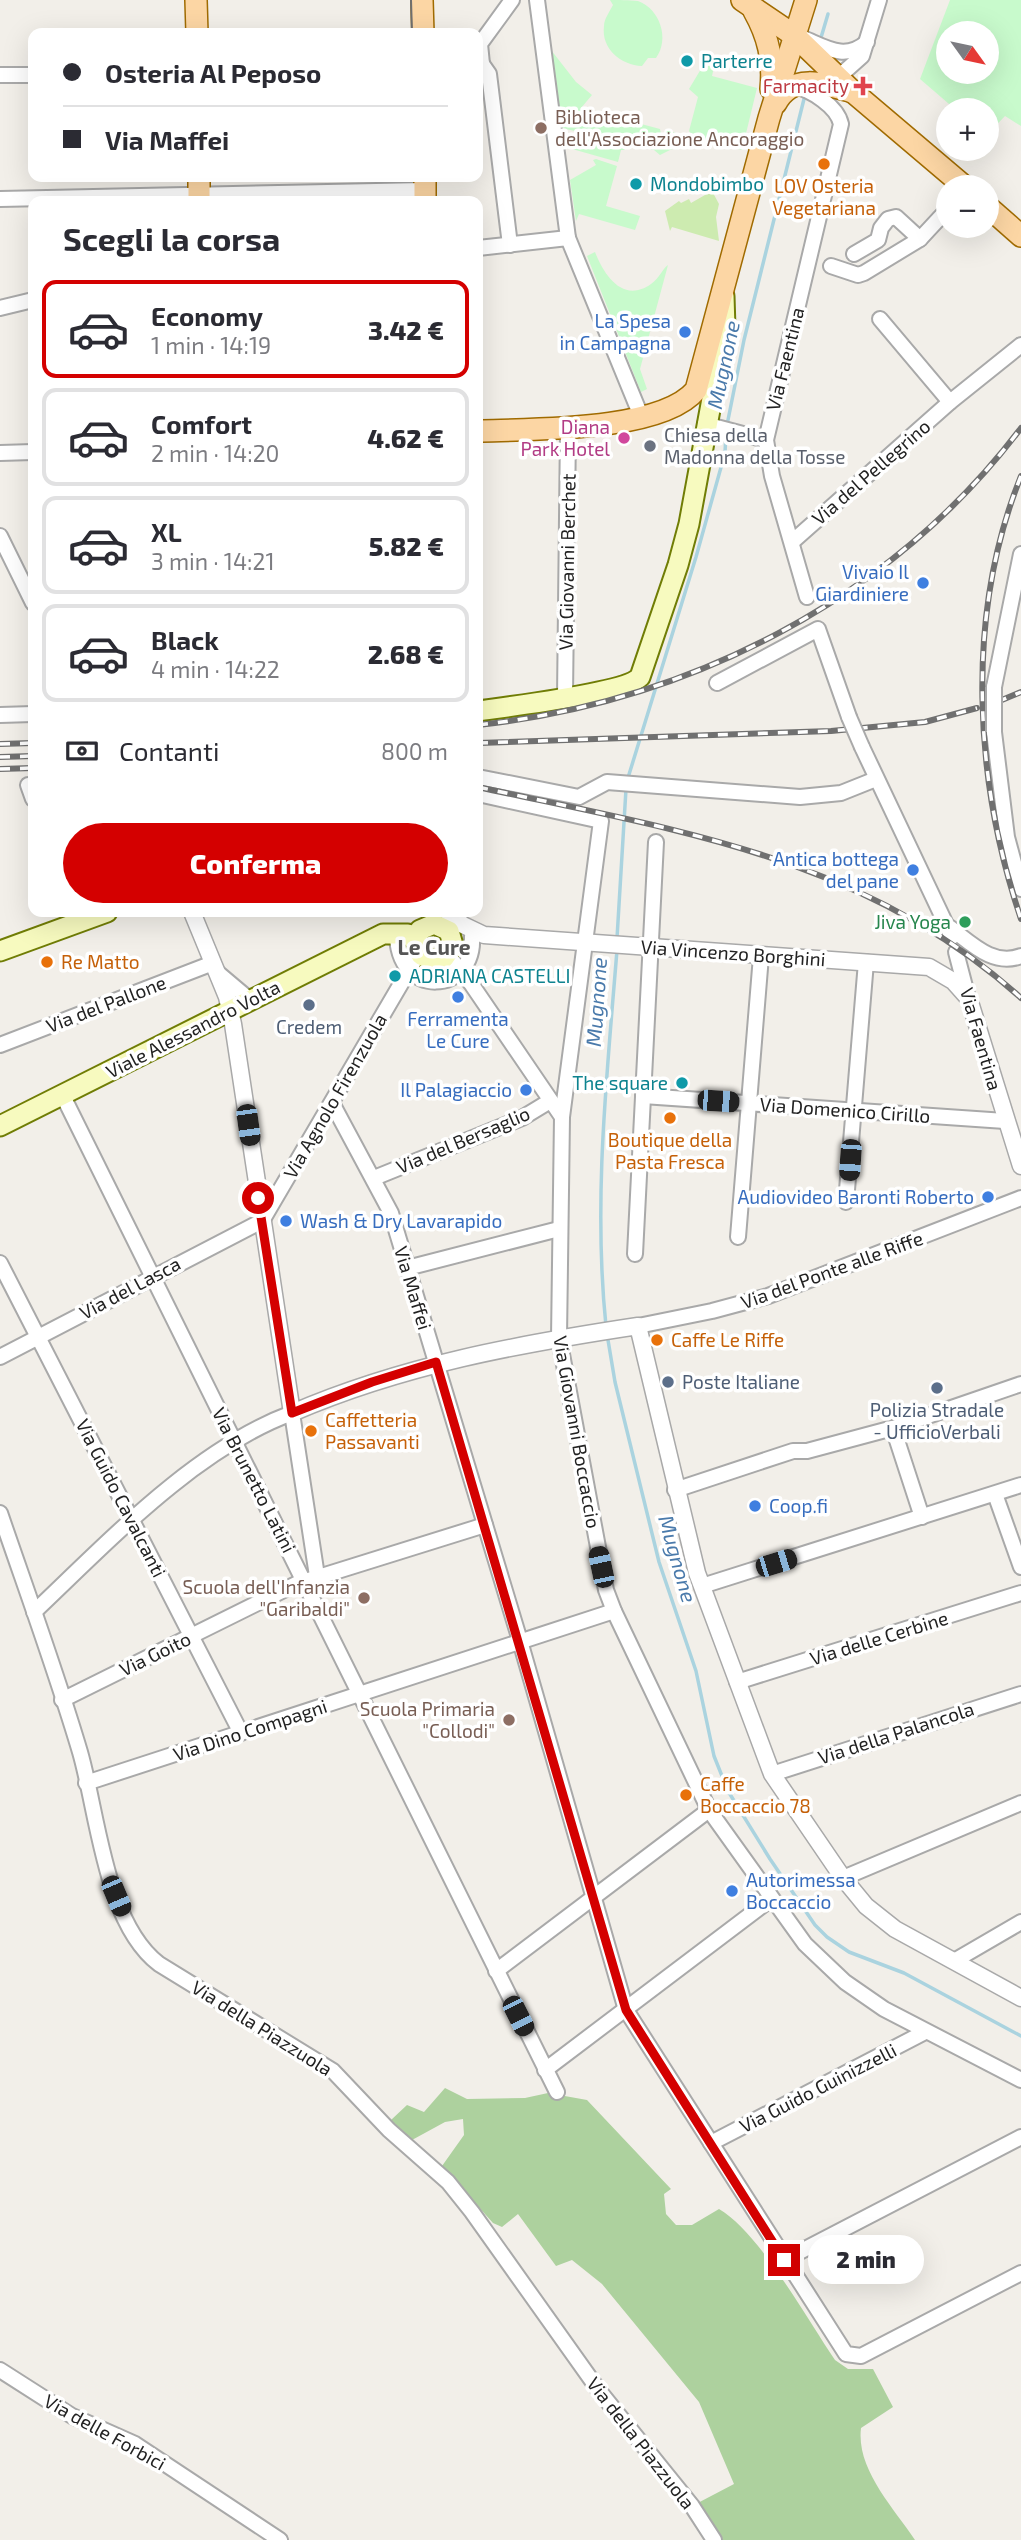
<!DOCTYPE html>
<html lang="it">
<meta charset="utf-8">
<style>
:root{--surface:#fff;--page:#f7f7f7;--text:#2b2b33;--muted:#7c7c81;--line:#e1e1e2;--accent:#d40000}
body{margin:0;font-family:"Exo 2",sans-serif;background:var(--page);color:var(--text);height:100vh;display:flex;flex-direction:column;font-size:26px;white-space:nowrap}
*{box-sizing:border-box;margin:0}
p{font-size:23px;color:var(--muted)}
.icon{flex:none;width:38px;height:38px;fill:none;stroke:currentColor;stroke-width:2;stroke-linecap:round;stroke-linejoin:round}
.map{position:relative;flex:1;overflow:hidden}
.side{position:absolute;left:28px;top:196px;width:455px;height:721px;display:flex;flex-direction:column;background:var(--surface);border-radius:14px;box-shadow:0 7px 28px #0002}
.side>*{flex:none}
.top-card{position:absolute;left:28px;top:28px;width:455px;height:154px;border-radius:14px;box-shadow:0 7px 28px #0002;display:grid;align-content:center;height:154px;padding:0 35px;background:var(--surface)}
.needle{width:46px;rotate:123deg}
.tools{position:absolute;left:936px;top:21px;display:grid;gap:14px}
.tools a{display:grid;place-items:center;width:63px;height:63px;border-radius:50%;background:var(--surface);box-shadow:0 7px 28px #0002;font-size:35px}
.end{position:absolute;width:32px;height:32px;margin:-16px;border:9px solid #d40000;background:#fff;box-shadow:0 0 0 4px #fff}
.from{border-radius:50%}
.bubble{position:absolute;height:49px;border-radius:24px;background:var(--surface);box-shadow:0 7px 28px #0002;font-size:23px;font-weight:800;line-height:49px;text-align:center}
.car{position:absolute;width:21px;height:42px;margin:-21px -10px;border-radius:9px;box-shadow:0 0 5px 2px #0007;background:linear-gradient(#222 24%,#8ab4d8 0 40%,#222 0 76%,#8ab4d8 0 86%,#222 0)}
.top-card b{display:flex;align-items:center;gap:24px;height:66px;font-size:26px}
.top-card b+b{border-top:2px solid var(--line)}
.top-card i{width:18px;height:18px;background:var(--text)}
ul{padding:0;list-style:none}
li{display:flex;align-items:center;gap:21px;height:98px;margin:0 14px 10px;padding:0 21px;border:4px solid var(--line);border-radius:14px}
li div{flex:1}
li b{display:block;font-size:26px}
li em{font-style:normal;font-weight:800}
li.selected{border-color:var(--accent)}
li>.icon{width:63px;height:63px;stroke-width:1.5}
h2{padding:0 35px;font-size:32px;line-height:84px}
.pay{display:flex;align-items:center;gap:18px;height:77px;padding:0 35px;font-size:26px}
.pay p{margin-inline-start:auto}
.cta{display:flex;gap:14px;margin-top:auto;padding:14px 35px}
.cta a{flex:1;height:80px;border-radius:42px;background:var(--accent);color:#fff;font-size:28px;font-weight:800;line-height:80px;text-align:center}
.map>svg:first-child{display:block}
.grass{fill:#cdebb0}
.forest{fill:#add19e}
.park{fill:#c8facc;fill-rule:evenodd}
.lines{fill:none;stroke-linecap:round;stroke-linejoin:round}
.stream{stroke:#aad3df;stroke-width:3.5}
.minor-casing{stroke:#a9a9a9;stroke-width:18}
.tertiary-casing{stroke:#a9a9a9;stroke-width:19}
.secondary-casing{stroke:#707d05;stroke-width:23}
.primary-casing{stroke:#a06b00;stroke-width:24}
.minor{stroke:#fff;stroke-width:14}
.tertiary{stroke:#fff;stroke-width:16}
.secondary{stroke:#f7fabf;stroke-width:19}
.primary{stroke:#fcd6a4;stroke-width:21}
.tram{stroke:#707070;stroke-width:2}
.rail-casing{stroke:#707070;stroke-width:6}
.rail{stroke:#fff;stroke-width:3.5;stroke-dasharray:10;stroke-linecap:butt}
.minor-bridge-casing{stroke:#a9a9a9;stroke-width:18;stroke-linecap:butt}
.minor-bridge{stroke:#fff;stroke-width:14}
.route{stroke:#d40000;stroke-width:9}
.culture-dot{fill:#0f9aa8;stroke:#fff;stroke-width:2.5}
.health-dot{fill:#e0444e;stroke:#fff;stroke-width:2.5}
.education-dot{fill:#8d6e63;stroke:#fff;stroke-width:2.5}
.food-dot{fill:#e8710a;stroke:#fff;stroke-width:2.5}
.shop-dot{fill:#3f7fe0;stroke:#fff;stroke-width:2.5}
.hotel-dot{fill:#d1479c;stroke:#fff;stroke-width:2.5}
.worship-dot{fill:#6b7280;stroke:#fff;stroke-width:2.5}
.leisure-dot{fill:#2e9e5b;stroke:#fff;stroke-width:2.5}
.service-dot{fill:#5c6f8a;stroke:#fff;stroke-width:2.5}
.labels{text-anchor:middle;stroke-width:7;stroke-linejoin:round;paint-order:stroke}
.culture-label{font-size:19px;fill:#0d838f;stroke:#fff;text-anchor:start}
.health-label{font-size:19px;fill:#be3a42;stroke:#fff;text-anchor:end}
.education-label{font-size:19px;fill:#785e54;stroke:#fff;text-anchor:end}
.food-label{font-size:19px;fill:#c56008;stroke:#fff;text-anchor:start}
.shop-label{font-size:19px;fill:#366cbe;stroke:#fff;text-anchor:end}
.street-label{font-size:19px;fill:#222;stroke:#fff}
.hotel-label{font-size:19px;fill:#b23c85;stroke:#fff;text-anchor:end}
.worship-label{font-size:19px;fill:#5b616d;stroke:#fff;text-anchor:start}
.leisure-label{font-size:19px;fill:#27864d;stroke:#fff;text-anchor:end}
.service-label{font-size:19px;fill:#4e5e75;stroke:#fff}
.water-label{font-size:21px;font-style:italic;fill:#4a7aab;stroke:#fff}
.neighbourhood-label{font-size:21px;font-weight:bold;fill:#555;stroke:#fff}
</style>
<div class="map">
<svg width="1021" height="2540" viewBox="0 0 1021 2540">
<rect width="100%" height="100%" fill="#f2efe9"/>
<polygon class="grass" points="712,191 719,204 716,217 719,241 672,227 670,231 665,211 679,201 681,203 689,199 691,203"/>
<path class="forest" d="M445,2088L467,2099L525,2098L548,2093L587,2100L671,2189L664,2194L666,2214L676,2225H692L719,2209C759,2232 807,2319 835,2360L848,2369H873L893,2407L861,2428C856,2469 893,2507 915,2540H707L692,2506L734,2484L699,2402L602,2284L572,2260L556,2266L518,2214L502,2227L493,2223L442,2166L464,2135L463,2119L445,2122L412,2140L391,2120L407,2105L424,2112Z"/>
<g class="park">
<path d="M610,0C618,0 630,0 638,1C660,9 670,39 656,58H648L642,66C621,65 601,49 604,26C604,19 610,11 613,5Z"/>
<path d="M950,0H1021V126L1005,116L987,135V110H956L920,79ZM987,33V72H948V33Z"/>
<polygon points="551,50 576,82 592,95 581,108 660,129 661,134 666,133 666,130 682,135 686,142 660,155 654,150 562,128"/>
<polygon points="704,64 714,67 712,76 757,88 742,150 692,136 689,131 698,97 689,89"/>
<polygon points="563,132 625,147 625,150 621,150 618,162 565,147"/>
<polygon points="596,159 617,166 606,206 640,216 635,230 579,214 576,221 570,180 596,165 593,160"/>
<path d="M595,252C604,275 623,304 651,284C659,279 663,268 668,265L640,369L647,389L641,392L587,256Z"/>
</g>
<g class="lines">
<g class="stream">
<polyline points="820,41 828,14"/>
<polyline points="727,425 744,340 805,95"/>
<polyline points="627,781 696,557 725,453 726,432"/>
<polyline points="617,938 626,789"/>
<path d="M606,1326C593,1201 607,1075 617,950"/>
<polyline points="607,1334 615,1382 659,1562 696,1671 714,1756 728,1791 770,1859 815,1925 827,1937 849,1952 904,1973 1021,2036"/>
</g>
<g class="minor-casing">
<g id="minor">
<polyline points="537,0 568,238 641,416"/>
<path d="M803,38C827,48 845,61 867,42"/>
<polyline points="482,64 489,74 510,245"/>
<polyline points="478,65 482,64 480,44 512,0"/>
<polyline points="0,75 33,75"/>
<polyline points="834,81 862,56 879,0"/>
<path d="M794,86C811,90 837,106 841,124L766,440L772,476L807,597"/>
<polyline points="0,199 425,190"/>
<polyline points="478,248 568,238"/>
<polyline points="854,254 878,240 881,228 888,219 896,217 920,239"/>
<polyline points="831,266 858,275 864,273 920,239 946,211"/>
<polyline points="0,308 33,300"/>
<polyline points="880,319 950,402"/>
<polyline points="705,424 766,440"/>
<polyline points="0,453 33,452"/>
<polyline points="0,536 33,603"/>
<polyline points="792,542 950,402 1021,345"/>
<polyline points="717,683 818,629 849,717"/>
<polyline points="994,687 1021,554"/>
<polyline points="565,697 568,428"/>
<polyline points="0,715 33,714"/>
<polyline points="994,732 1007,837 1021,889"/>
<polyline points="862,747 952,937"/>
<polyline points="478,777 579,797 607,782 800,797 841,793 876,779"/>
<polyline points="28,785 33,799"/>
<polyline points="478,794 601,821 562,1117 559,1338 606,1590 614,1611 709,1810 805,1944 845,1982 884,2009 1021,2080"/>
<path d="M949,927C971,943 993,967 1021,956"/>
<path d="M397,932C396,1000 476,995 472,936"/>
<polyline points="956,952 968,998"/>
<polyline points="448,955 472,985 562,1117"/>
<polyline points="218,973 250,1000"/>
<polyline points="0,1045 213,963"/>
<polyline points="62,1094 557,2092"/>
<polyline points="643,1096 1005,1121"/>
<polyline points="332,1103 391,1213 518,1634 626,2010 846,2354 861,2356 1021,2273"/>
<polyline points="374,1178 522,1118 550,1101"/>
<polyline points="846,1202 866,962"/>
<polyline points="738,1237 761,956"/>
<polyline points="635,1254 656,842"/>
<polyline points="0,1263 241,1733"/>
<polyline points="407,1268 559,1229"/>
<polyline points="638,1326 712,1311 768,1296 1021,1198"/>
<polyline points="0,1357 262,1221 419,953"/>
<polyline points="893,1428 922,1517"/>
<polyline points="675,1490 793,1451 807,1451 893,1428 1021,1384"/>
<polyline points="995,1494 1021,1567"/>
<path d="M0,1513C27,1592 56,1671 80,1752C98,1814 105,1923 159,1964L333,2071L389,2130L448,2182L472,2212L600,2392L692,2506L714,2540"/>
<polyline points="702,1586 1021,1485"/>
<path d="M34,1612C108,1542 195,1449 292,1413L317,1576"/>
<polyline points="737,1682 1021,1593"/>
<polyline points="62,1700 296,1584 485,1525"/>
<polyline points="772,1774 1021,1694"/>
<polyline points="86,1783 614,1611"/>
<polyline points="843,1878 1021,1803"/>
<polyline points="954,1961 1021,1922"/>
<polyline points="496,1971 709,1810"/>
<polyline points="545,2070 771,1899"/>
<polyline points="711,2143 925,2032"/>
<polyline points="784,2260 1021,2137"/>
<polyline points="0,2370 72,2416 135,2444 280,2540"/>
</g>
</g>
<g class="tertiary-casing">
<g id="tertiary">
<path d="M192,912L227,997L233,1024L292,1413C403,1365 519,1344 638,1326L697,1573L772,1774L843,1878L866,1906L895,1929L1021,1998"/>
<polyline points="447,912 463,925 484,935 929,967 953,981 969,999 1021,1166"/>
</g>
</g>
<g class="secondary-casing">
<g id="secondary">
<path d="M478,711C505,707 625,693 640,677L678,565L689,524L725,328L724,296"/>
<polyline points="0,951 107,912"/>
<polyline points="0,1126 383,934 408,934 416,942 421,955 433,961 444,958 453,945 449,931 434,924 420,930 416,942"/>
</g>
</g>
<g class="primary-casing">
<g id="primary">
<polyline points="196,0 197,33"/>
<polyline points="422,0 423,33"/>
<polyline points="742,0 795,36 853,92 965,187"/>
<path d="M754,11C768,36 774,60 771,89"/>
<path d="M776,103C792,72 826,84 853,92"/>
<polyline points="199,177 199,201"/>
<polyline points="425,201 425,177"/>
<polyline points="987,206 1021,236"/>
<path d="M478,431C530,429 661,432 696,390L769,118L806,0"/>
</g>
</g>
<use href="#minor" class="minor"/>
<use href="#tertiary" class="tertiary"/>
<use href="#secondary" class="secondary"/>
<use href="#primary" class="primary"/>
<polyline class="tram" points="411,0 412,33"/>
<g class="rail-casing">
<g id="rail">
<path d="M1021,476C965,615 974,780 1021,919"/>
<polyline points="997,702 1021,692"/>
<path d="M478,725C689,702 891,600 1021,428"/>
<polyline points="478,743 831,731 925,722 977,708"/>
<polyline points="0,744 33,743"/>
<polyline points="0,757 33,756"/>
<polyline points="0,769 33,768"/>
<path d="M478,787C675,830 865,857 1021,998"/>
</g>
</g>
<use href="#rail" class="rail"/>
<g class="minor-bridge-casing">
<g id="minor-bridge">
<polyline points="994,687 994,732"/>
<polyline points="849,717 862,747"/>
</g>
</g>
<use href="#minor-bridge" class="minor-bridge"/>
</g>
<g class="lines">
<polyline class="route" points="258,1198 292,1413 372,1382 436,1362 626,2010 784,2260"/>
</g>
<g class="culture-dot">
<circle cx="687" cy="61" r="7"/>
<circle cx="636" cy="184" r="7"/>
<circle cx="395" cy="976" r="7"/>
<circle cx="682" cy="1083" r="7"/>
</g>
<path class="health-dot" d="M859.5 75.5h7v7h7v7h-7v7h-7v-7h-7v-7h7z"/>
<g class="education-dot">
<circle cx="541" cy="128" r="7"/>
<circle cx="364" cy="1598" r="7"/>
<circle cx="509" cy="1720" r="7"/>
</g>
<g class="food-dot">
<circle cx="824" cy="164" r="7"/>
<circle cx="47" cy="962" r="7"/>
<circle cx="670" cy="1118" r="7"/>
<circle cx="657" cy="1340" r="7"/>
<circle cx="311" cy="1431" r="7"/>
<circle cx="686" cy="1795" r="7"/>
</g>
<g class="shop-dot">
<circle cx="685" cy="332" r="7"/>
<circle cx="923" cy="583" r="7"/>
<circle cx="913" cy="870" r="7"/>
<circle cx="458" cy="997" r="7"/>
<circle cx="526" cy="1090" r="7"/>
<circle cx="988" cy="1197" r="7"/>
<circle cx="286" cy="1221" r="7"/>
<circle cx="755" cy="1506" r="7"/>
<circle cx="732" cy="1891" r="7"/>
</g>
<circle class="hotel-dot" cx="624" cy="438" r="7"/>
<circle class="worship-dot" cx="650" cy="446" r="7"/>
<circle class="leisure-dot" cx="965" cy="922" r="7"/>
<g class="service-dot">
<circle cx="309" cy="1005" r="7"/>
<circle cx="668" cy="1382" r="7"/>
<circle cx="937" cy="1388" r="7"/>
</g>
<g class="labels">
<g class="culture-label">
<text x="701" y="68">Parterre</text>
<text x="650" y="191">Mondobimbo</text>
<text x="409" y="983">ADRIANA CASTELLI</text>
<text x="668" y="1090" text-anchor="end">The square</text>
</g>
<g class="health-label">
<text x="849" y="93">Farmacity</text>
</g>
<g class="education-label">
<text x="555" y="124" text-anchor="start">Biblioteca<tspan x="555" dy="22">dell'Associazione Ancoraggio</tspan></text>
<text x="350" y="1594">Scuola dell'Infanzia<tspan x="350" dy="22">"Garibaldi"</tspan></text>
<text x="495" y="1716">Scuola Primaria<tspan x="495" dy="22">"Collodi"</tspan></text>
</g>
<g class="food-label">
<text x="824" y="193" text-anchor="middle">LOV Osteria<tspan x="824" dy="22">Vegetariana</tspan></text>
<text x="61" y="969">Re Matto</text>
<text x="670" y="1147" text-anchor="middle">Boutique della<tspan x="670" dy="22">Pasta Fresca</tspan></text>
<text x="671" y="1347">Caffe Le Riffe</text>
<text x="325" y="1427">Caffetteria<tspan x="325" dy="22">Passavanti</tspan></text>
<text x="700" y="1791">Caffe<tspan x="700" dy="22">Boccaccio 78</tspan></text>
</g>
<g class="shop-label">
<text x="671" y="328">La Spesa<tspan x="671" dy="22">in Campagna</tspan></text>
<text x="909" y="579">Vivaio Il<tspan x="909" dy="22">Giardiniere</tspan></text>
<text x="899" y="866">Antica bottega<tspan x="899" dy="22">del pane</tspan></text>
<text x="458" y="1026" text-anchor="middle">Ferramenta<tspan x="458" dy="22">Le Cure</tspan></text>
<text x="512" y="1097">Il Palagiaccio</text>
<text x="974" y="1204">Audiovideo Baronti Roberto</text>
<text x="300" y="1228" text-anchor="start">Wash &amp; Dry Lavarapido</text>
<text x="769" y="1513" text-anchor="start">Coop.fi</text>
<text x="746" y="1887" text-anchor="start">Autorimessa<tspan x="746" dy="22">Boccaccio</tspan></text>
</g>
<g class="street-label">
<text transform="translate(785 359) rotate(-76)" y="7">Via Faentina</text>
<text transform="translate(871 472) rotate(-41)" y="7">Via del Pellegrino</text>
<text transform="translate(567 562) rotate(-89)" y="7">Via Giovanni Berchet</text>
<text transform="translate(733 953) rotate(4)" y="7">Via Vincenzo Borghini</text>
<text transform="translate(106 1004) rotate(-21)" y="7">Via del Pallone</text>
<text transform="translate(193 1029) rotate(-27)" y="7">Viale Alessandro Volta</text>
<text transform="translate(981 1039) rotate(74)" y="7">Via Faentina</text>
<text transform="translate(335 1096) rotate(-60)" y="7">Via Agnolo Firenzuola</text>
<text transform="translate(845 1110) rotate(4)" y="7">Via Domenico Cirillo</text>
<text transform="translate(463 1140) rotate(-23)" y="7">Via del Bersaglio</text>
<text transform="translate(832 1270) rotate(-20)" y="7">Via del Ponte alle Riffe</text>
<text transform="translate(130 1288) rotate(-28)" y="7">Via del Lasca</text>
<text transform="translate(413 1288) rotate(73)" y="7">Via Maffei</text>
<text transform="translate(577 1432) rotate(80)" y="7">Via Giovanni Boccaccio</text>
<text transform="translate(254 1480) rotate(63)" y="7">Via Brunetto Latini</text>
<text transform="translate(121 1498) rotate(63)" y="7">Via Guido Cavalcanti</text>
<text transform="translate(879 1638) rotate(-17)" y="7">Via delle Cerbine</text>
<text transform="translate(155 1654) rotate(-26)" y="7">Via Goito</text>
<text transform="translate(250 1730) rotate(-18)" y="7">Via Dino Compagni</text>
<text transform="translate(896 1733) rotate(-18)" y="7">Via della Palancola</text>
<text transform="translate(262 2028) rotate(32)" y="7">Via della Piazzuola</text>
<text transform="translate(818 2088) rotate(-27)" y="7">Via Guido Guinizzelli</text>
<text transform="translate(105 2432) rotate(29)" y="7">Via delle Forbici</text>
<text transform="translate(641 2443) rotate(52)" y="7">Via della Piazzuola</text>
</g>
<g class="hotel-label">
<text x="610" y="434">Diana<tspan x="610" dy="22">Park Hotel</tspan></text>
</g>
<g class="worship-label">
<text x="664" y="442">Chiesa della<tspan x="664" dy="22">Madonna della Tosse</tspan></text>
</g>
<g class="leisure-label">
<text x="951" y="929">Jiva Yoga</text>
</g>
<g class="service-label">
<text x="309" y="1034">Credem</text>
<text x="682" y="1389" text-anchor="start">Poste Italiane</text>
<text x="937" y="1417">Polizia Stradale<tspan x="937" dy="22">- UfficioVerbali</tspan></text>
</g>
<g class="water-label">
<text transform="translate(724 365) rotate(-78)" y="7">Mugnone</text>
<text transform="translate(597 1002) rotate(-86)" y="7">Mugnone</text>
<text transform="translate(677 1559) rotate(74)" y="7">Mugnone</text>
</g>
<g class="neighbourhood-label">
<text x="434" y="955">Le Cure</text>
</g>
</g>
</svg>
<div class="tools">
<a><svg class="needle" viewBox="-14 -14 28 28"><path d="M0-13l5 13h-10z" fill="#e53935"/><path d="M0 13l5-13h-10z" fill="#7c7c81"/></svg></a>
<a>+</a>
<a>−</a>
</div>
<i class="end from" style="left:258px;top:1198px"></i>
<i class="end" style="left:784px;top:2260px"></i>
<div class="bubble" style="left:808px;top:2235px;width:116px">2 min</div>
<i class="car" style="left:718px;top:1101px;rotate:94deg"></i>
<i class="car" style="left:248px;top:1125px;rotate:172deg"></i>
<i class="car" style="left:850px;top:1160px;rotate:184deg"></i>
<i class="car" style="left:776px;top:1563px;rotate:73deg"></i>
<i class="car" style="left:601px;top:1567px;rotate:348deg"></i>
<i class="car" style="left:116px;top:1896px;rotate:157deg"></i>
<i class="car" style="left:518px;top:2016px;rotate:153deg"></i>
<div class="top-card">
<b><i class="from"></i>Osteria Al Peposo</b>
<b><i></i>Via Maffei</b>
</div>
<section class="side">
<h2>Scegli la corsa</h2>
<ul>
<li class="selected"><svg class="icon" aria-label="car" viewBox="0 0 24 24"><path d="M5 17H2v-5l4-1 3-4h7l3 4 3 1v5h-3M9 17h6M6 11h13"/><circle cx="7" cy="17" r="2"/><circle cx="17" cy="17" r="2"/></svg><div><b>Economy</b><p>1 min · 14:19</p></div><em>3.42 €</em></li>
<li><svg class="icon" aria-label="car" viewBox="0 0 24 24"><path d="M5 17H2v-5l4-1 3-4h7l3 4 3 1v5h-3M9 17h6M6 11h13"/><circle cx="7" cy="17" r="2"/><circle cx="17" cy="17" r="2"/></svg><div><b>Comfort</b><p>2 min · 14:20</p></div><em>4.62 €</em></li>
<li><svg class="icon" aria-label="car" viewBox="0 0 24 24"><path d="M5 17H2v-5l4-1 3-4h7l3 4 3 1v5h-3M9 17h6M6 11h13"/><circle cx="7" cy="17" r="2"/><circle cx="17" cy="17" r="2"/></svg><div><b>XL</b><p>3 min · 14:21</p></div><em>5.82 €</em></li>
<li><svg class="icon" aria-label="car" viewBox="0 0 24 24"><path d="M5 17H2v-5l4-1 3-4h7l3 4 3 1v5h-3M9 17h6M6 11h13"/><circle cx="7" cy="17" r="2"/><circle cx="17" cy="17" r="2"/></svg><div><b>Black</b><p>4 min · 14:22</p></div><em>2.68 €</em></li>
</ul>
<div class="pay"><svg class="icon" aria-label="cash" viewBox="0 0 24 24"><path d="M3 7h18v10H3z"/><circle cx="12" cy="12" r="2"/></svg>Contanti<p>800 m</p></div>
<div class="cta"><a>Conferma</a></div>
</section>
</div>
